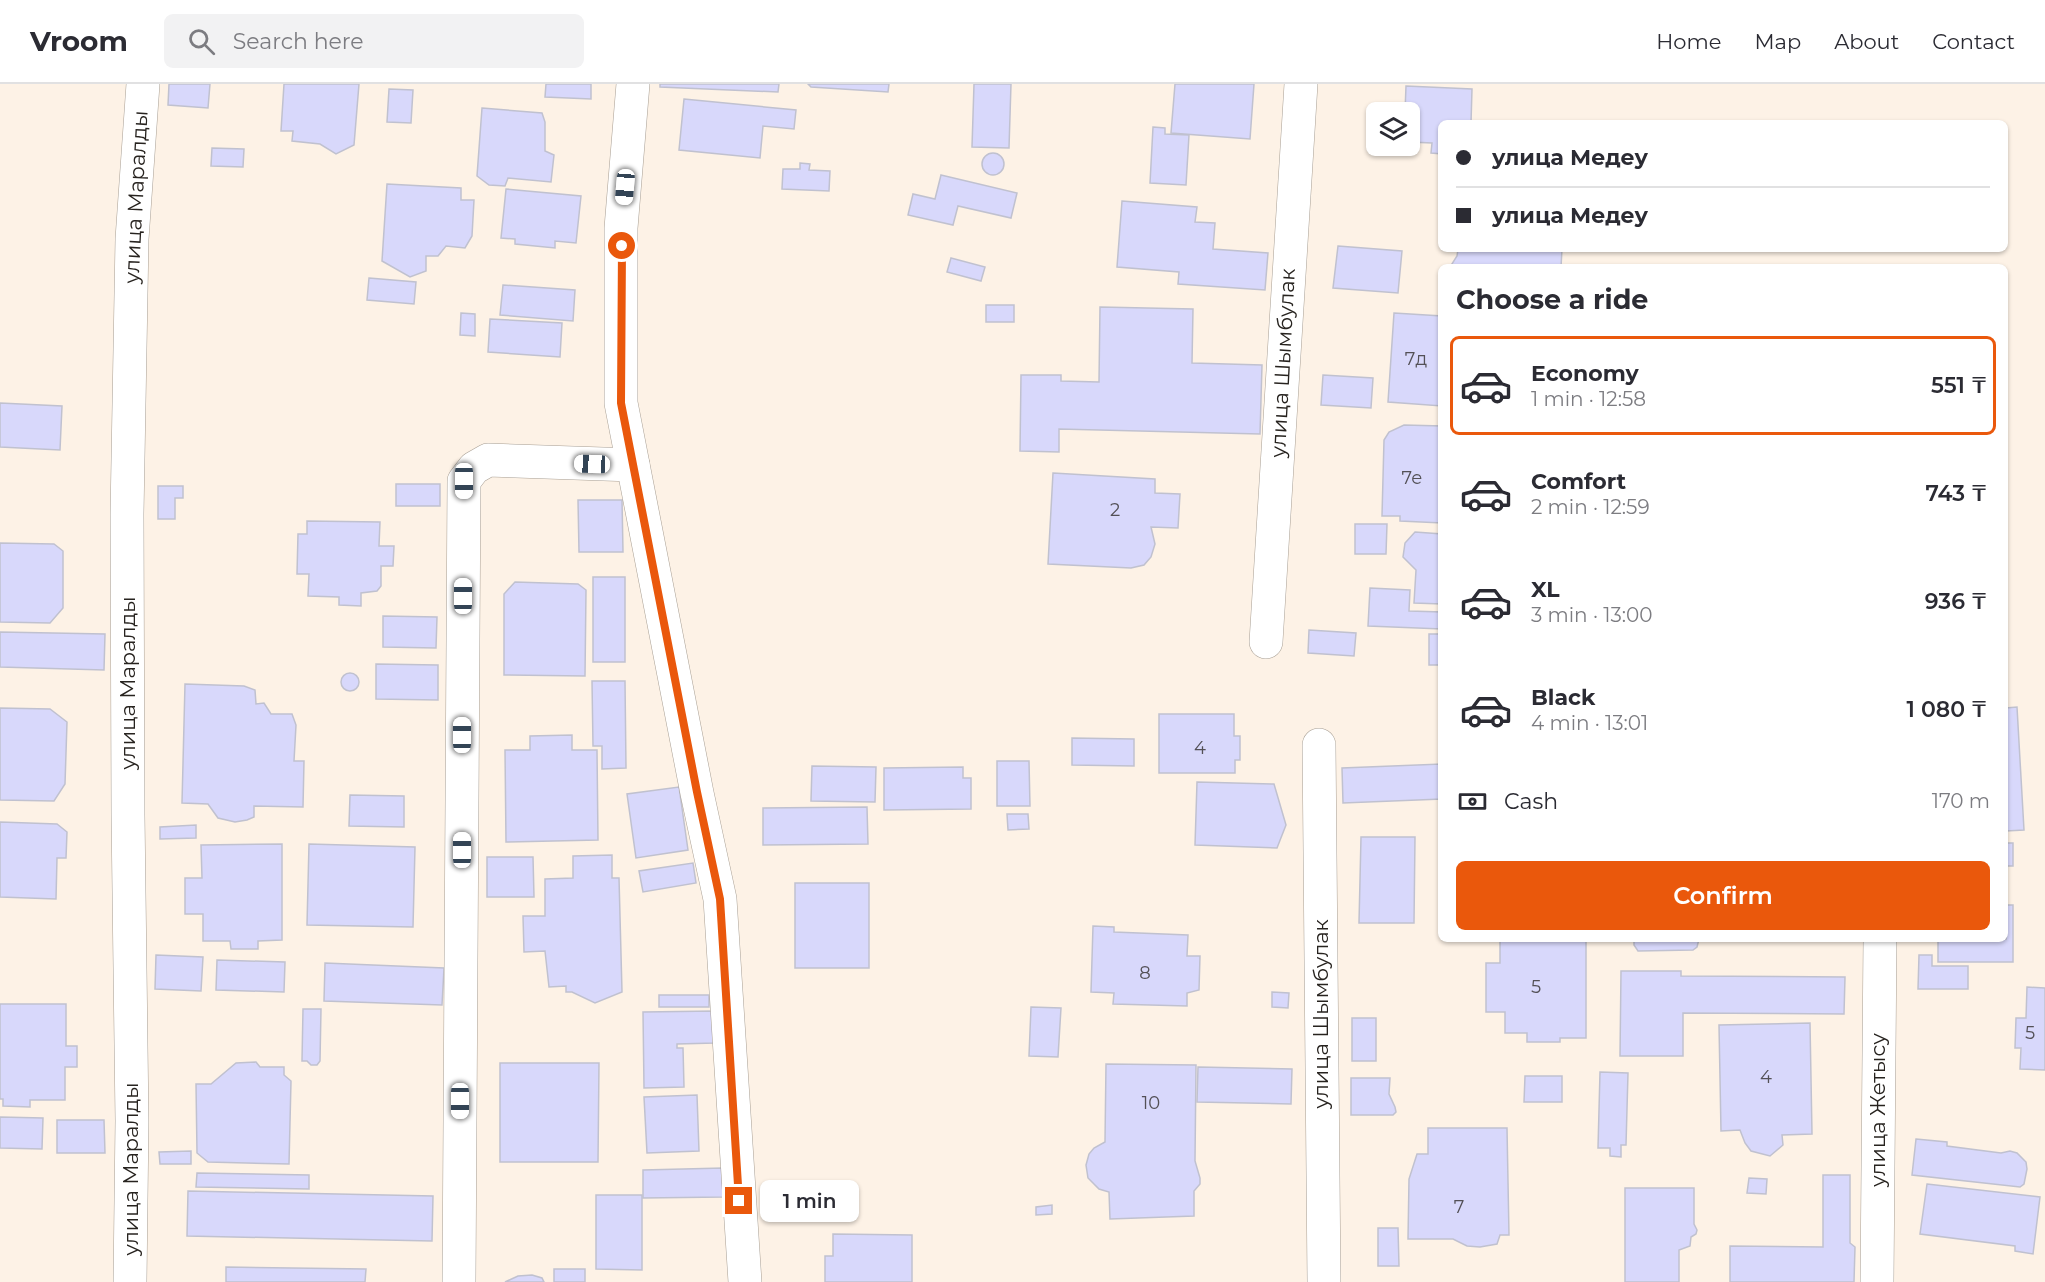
<!DOCTYPE html>
<meta charset="utf-8">
<style>
:root{--surface:#fff;--page:#f2f2f3;--text:#2b2b33;--muted:#7c7c81;--line:#e1e1e2;--accent:#ea580c}
body{margin:0;font-family:Montserrat,sans-serif;background:var(--page);color:var(--text);height:100vh;display:flex;flex-direction:column;font-size:22px;white-space:nowrap}
*{box-sizing:border-box;margin:0}
p{font-size:20px;color:var(--muted)}
.icon{flex:none;width:33px;height:33px;fill:none;stroke:currentColor;stroke-width:2;stroke-linecap:round;stroke-linejoin:round}
.map{position:relative;flex:1;overflow:hidden}
.side{position:absolute;left:1438px;top:180px;width:570px;height:678px;display:flex;flex-direction:column;background:var(--surface);border-radius:9px;box-shadow:0 2px 4px #0004}
.side>*{flex:none}
.banner{position:absolute;left:1438px;top:36px;width:570px;height:132px;border-radius:9px;box-shadow:0 2px 4px #0004;display:grid;align-content:center;height:132px;padding:0 18px;background:var(--surface)}
.fabs{position:absolute;left:1366px;top:18px;display:grid;gap:12px}
.fabs a{display:grid;place-items:center;width:54px;height:54px;border-radius:9px;background:var(--surface);box-shadow:0 2px 4px #0004;font-size:30px}
.end{position:absolute;width:27px;height:27px;margin:-14px;border:8px solid #ea580c;background:#fff;box-shadow:0 0 0 3px #fff}
.from{border-radius:50%}
.bubble{position:absolute;height:42px;border-radius:9px;background:var(--surface);box-shadow:0 2px 4px #0004;font-size:20px;font-weight:600;line-height:42px;text-align:center}
.car{position:absolute;width:18px;height:36px;margin:-18px -9px;border-radius:8px;box-shadow:0 0 4px 2px #0007;background:linear-gradient(#fff 24%,#345 0 40%,#fff 0 76%,#345 0 86%,#fff 0)}
.banner b{display:flex;align-items:center;gap:21px;height:57px;font-size:22px}
.banner b+b{border-top:2px solid var(--line)}
.banner i{width:15px;height:15px;background:var(--text)}
ul{padding:0;list-style:none}
li{display:flex;align-items:center;gap:18px;height:99px;margin:0 12px 9px;padding:0 6px;border:3px solid transparent;border-radius:9px}
li div{flex:1}
li b{display:block;font-size:22px}
li em{font-style:normal;font-weight:600}
li.selected{border-color:var(--accent)}
li>.icon{width:54px;height:54px;stroke-width:1.5}
h2{padding:0 18px;font-size:27px;line-height:72px}
.pay{display:flex;align-items:center;gap:15px;height:66px;padding:0 18px;font-size:22px}
.pay p{margin-inline-start:auto}
.primary-button{display:flex;gap:12px;margin-top:auto;padding:12px 18px}
.primary-button a{flex:1;height:69px;border-radius:9px;background:var(--accent);color:#fff;font-size:24px;font-weight:600;line-height:69px;text-align:center}
header{display:flex;align-items:center;gap:36px;box-sizing:border-box;height:84px;padding:0 30px;background:var(--surface);border-bottom:2px solid var(--line)}
header strong{font-size:28px}
nav{display:flex;gap:33px;margin-inline-start:auto;font-size:21px}
.search{width:420px;height:54px;background:var(--page);display:flex;align-items:center;gap:15px;box-sizing:border-box;padding:0 21px;border-radius:9px;color:var(--muted);font-size:22px}
.map>svg:first-child{display:block}
.building{fill:#d8d8fb;stroke:#c0c1cf;stroke-width:1.5}
.lines{fill:none;stroke-linecap:round;stroke-linejoin:round}
.street-casing{stroke:#a89f94;stroke-width:34}
.street{stroke:#fff;stroke-width:33}
.route{stroke:#ea580c;stroke-width:8}
.labels{text-anchor:middle;stroke-width:4.5;stroke-linejoin:round;paint-order:stroke}
.number-label{font-size:18px;fill:#535056}
.street-label{font-size:21px;fill:#27231f;stroke:#fff}
</style>
<header>
<strong>Vroom</strong>
<div class="search"><svg class="icon" aria-label="search" viewBox="0 0 24 24"><circle cx="10" cy="10" r="6"/><path d="M15 15l6 6"/></svg>Search here</div>
<nav><a>Home</a><a>Map</a><a>About</a><a>Contact</a></nav>
</header>
<div class="map">
<svg width="2045" height="1198" viewBox="0 0 2045 1198">
<rect width="100%" height="100%" fill="#fdf2e6"/>
<g class="building">
<polygon points="169,0 210,0 208,24 168,21"/>
<polygon points="284,0 359,0 354,61 336,70 320,60 292,57 293,47 281,47"/>
<polygon points="546,0 591,0 591,15 545,13"/>
<polygon points="660,0 779,0 778,8 660,3"/>
<polygon points="808,0 889,0 888,8 811,3"/>
<polygon points="974,0 1011,0 1009,64 972,63"/>
<polygon points="1175,0 1254,0 1250,55 1171,49"/>
<polygon points="1406,2 1472,5 1471,39 1442,39 1442,70 1431,69 1432,59 1410,58 1410,28 1405,28"/>
<polygon points="389,5 413,6 411,39 387,38"/>
<polygon points="684,15 796,26 794,45 763,42 760,74 679,66"/>
<polygon points="482,24 542,29 545,38 545,67 554,71 551,98 508,94 505,102 489,101 477,92"/>
<polygon points="1153,43 1165,44 1165,50 1189,51 1186,101 1150,99"/>
<polygon points="212,64 244,65 243,83 211,82"/>
<circle cx="993" cy="80" r="11"/>
<polygon points="800,79 810,80 809,86 830,87 829,107 782,105 783,85 800,85"/>
<polygon points="941,91 1017,109 1011,134 958,122 953,141 908,131 913,110 935,115"/>
<polygon points="387,100 461,104 461,116 474,116 472,152 465,164 446,162 438,172 426,172 426,187 410,193 382,177"/>
<polygon points="506,105 581,112 576,159 555,157 555,164 515,160 515,155 501,154"/>
<polygon points="1122,117 1197,123 1195,138 1215,139 1213,165 1268,169 1265,206 1178,200 1179,188 1117,183"/>
<polygon points="1338,162 1402,167 1398,209 1333,204"/>
<polygon points="1458,165 1562,165 1561,183 1450,183 1457,172"/>
<polygon points="951,174 985,183 981,197 947,188"/>
<polygon points="369,194 416,198 414,220 367,216"/>
<polygon points="503,201 575,206 573,237 500,231"/>
<rect x="986" y="221" width="28" height="17"/>
<polygon points="1100,223 1193,225 1192,279 1262,281 1260,350 1059,345 1059,368 1020,367 1021,291 1061,291 1061,297 1099,298"/>
<polygon points="461,229 475,230 475,252 460,251"/>
<polygon points="1394,229 1442,232 1442,322 1388,318"/>
<polygon points="490,235 562,239 560,273 488,268"/>
<polygon points="1323,291 1373,294 1371,324 1321,321"/>
<polygon points="0,319 62,322 60,366 0,363"/>
<polygon points="1404,341 1442,342 1442,439 1400,437 1400,432 1382,432 1384,356 1389,348"/>
<polygon points="1053,389 1155,395 1155,409 1180,410 1178,444 1151,443 1155,460 1151,473 1144,481 1131,484 1048,480"/>
<rect x="396" y="400" width="44" height="22"/>
<polygon points="158,402 183,402 183,414 175,414 175,435 158,435"/>
<polygon points="578,416 622,416 623,468 579,468"/>
<polygon points="307,437 380,438 379,462 394,462 393,482 381,482 381,502 377,507 361,509 361,522 339,521 339,513 308,512 309,490 297,490 298,450 307,450"/>
<polygon points="1355,440 1387,440 1386,470 1355,470"/>
<polygon points="1415,448 1442,450 1442,520 1414,519 1416,486 1403,473 1405,459"/>
<polygon points="0,459 54,460 63,467 63,524 50,539 0,538"/>
<rect x="593" y="493" width="32" height="85"/>
<polygon points="515,498 578,500 586,506 585,592 504,591 504,510"/>
<polygon points="1370,504 1410,506 1409,527 1442,528 1442,545 1368,542"/>
<polygon points="383,532 437,533 436,564 383,563"/>
<polygon points="1309,546 1356,549 1354,572 1308,569"/>
<polygon points="0,548 105,550 104,586 0,583"/>
<rect x="1429" y="550" width="13" height="31"/>
<polygon points="376,580 438,581 438,616 376,615"/>
<circle cx="350" cy="598" r="9"/>
<polygon points="592,597 625,597 626,684 602,685 602,662 593,662"/>
<polygon points="185,600 244,602 255,606 256,620 264,619 271,630 292,630 296,641 294,677 304,677 303,723 254,722 254,733 247,736 235,738 218,734 208,720 182,719"/>
<polygon points="2017,623 2024,746 2006,747 2006,624"/>
<polygon points="0,624 50,625 67,638 65,700 54,717 0,716"/>
<polygon points="1159,630 1234,630 1234,652 1240,652 1240,676 1235,676 1235,689 1159,689"/>
<polygon points="572,651 572,666 597,666 598,756 506,758 505,666 530,666 530,652"/>
<polygon points="1072,654 1134,655 1134,682 1072,681"/>
<polygon points="997,677 1029,677 1030,722 997,722"/>
<polygon points="1442,680 1442,715 1343,719 1342,684"/>
<polygon points="812,682 876,683 875,718 811,717"/>
<polygon points="963,683 963,694 971,694 971,725 884,726 884,684"/>
<polygon points="1197,698 1274,700 1286,741 1277,764 1195,761"/>
<polygon points="679,703 688,766 636,774 627,710"/>
<polygon points="350,711 404,712 404,743 349,742"/>
<polygon points="867,723 868,760 763,761 763,724"/>
<polygon points="1007,730 1028,730 1029,745 1008,746"/>
<polygon points="0,738 57,740 67,748 66,774 57,774 56,815 0,813"/>
<polygon points="196,741 196,754 160,755 160,743"/>
<polygon points="1361,753 1415,753 1414,839 1359,839"/>
<rect x="2006" y="759" width="7" height="23"/>
<polygon points="282,760 282,856 258,857 258,865 231,865 230,857 203,857 203,830 185,830 185,794 202,794 201,761"/>
<polygon points="309,760 415,763 413,843 307,841"/>
<polygon points="612,771 612,794 619,794 622,908 595,919 572,908 566,908 566,902 549,903 545,867 524,868 523,832 545,832 545,795 573,794 573,772"/>
<polygon points="487,773 533,773 534,813 487,813"/>
<polygon points="693,779 696,799 643,808 639,787"/>
<rect x="795" y="799" width="74" height="85"/>
<polygon points="2006,821 2013,821 2013,878 1938,878 1938,855 2006,855"/>
<polygon points="1093,842 1114,843 1114,848 1188,851 1187,872 1200,872 1199,906 1187,909 1187,922 1113,920 1114,909 1091,908"/>
<polygon points="1500,855 1586,855 1586,954 1560,954 1560,958 1527,958 1527,949 1505,949 1505,928 1486,928 1486,879 1500,879"/>
<polygon points="1634,855 1699,855 1697,863 1693,866 1638,867 1634,861"/>
<polygon points="1808,855 1838,855 1837,857"/>
<polygon points="156,871 203,873 201,907 155,905"/>
<polygon points="1919,871 1932,871 1932,882 1968,882 1968,905 1918,905"/>
<polygon points="217,876 285,878 284,908 216,906"/>
<polygon points="325,879 444,884 442,921 324,917"/>
<polygon points="1621,887 1681,887 1681,892 1845,893 1844,930 1683,929 1683,972 1620,972"/>
<polygon points="2027,903 2045,904 2045,986 2020,985 2021,964 2015,964 2016,934 2026,934"/>
<polygon points="1272,908 1289,909 1288,924 1272,923"/>
<rect x="659" y="911" width="50" height="12"/>
<polygon points="0,920 66,920 66,962 77,962 77,983 65,983 65,1016 30,1016 30,1023 3,1022 3,1015 0,1015"/>
<polygon points="1031,923 1061,924 1058,973 1029,972"/>
<polygon points="303,925 321,925 320,977 317,981 311,981 307,977 302,977"/>
<polygon points="715,927 715,959 677,960 677,964 683,964 684,1003 644,1004 643,928"/>
<rect x="1352" y="934" width="24" height="43"/>
<polygon points="1810,939 1812,1050 1782,1051 1783,1061 1770,1072 1751,1067 1745,1059 1740,1046 1721,1047 1719,941"/>
<polygon points="256,978 260,983 284,983 284,991 291,997 289,1080 208,1078 197,1069 196,1000 211,1000 236,979"/>
<polygon points="500,979 599,979 598,1078 500,1078"/>
<polygon points="1106,980 1196,981 1195,1077 1200,1094 1200,1100 1194,1107 1194,1132 1110,1135 1109,1108 1099,1105 1088,1094 1086,1081 1089,1070 1094,1064 1105,1058"/>
<polygon points="1198,983 1292,985 1291,1020 1197,1018"/>
<polygon points="1600,988 1628,989 1626,1061 1621,1061 1621,1073 1610,1072 1610,1064 1598,1064"/>
<polygon points="1525,992 1562,992 1562,1018 1524,1018"/>
<polygon points="1351,994 1390,994 1389,1010 1395,1023 1396,1028 1393,1031 1351,1031"/>
<polygon points="697,1011 699,1067 647,1069 644,1013"/>
<polygon points="0,1033 43,1034 42,1065 0,1064"/>
<polygon points="57,1036 104,1036 105,1069 57,1069"/>
<polygon points="1428,1044 1507,1044 1509,1151 1500,1151 1497,1160 1480,1163 1467,1162 1453,1155 1408,1155 1409,1095 1417,1070 1428,1070"/>
<polygon points="1916,1055 1947,1058 1947,1062 2001,1069 2010,1067 2017,1069 2026,1078 2027,1085 2024,1100 2020,1103 1912,1091"/>
<polygon points="191,1067 191,1080 160,1080 159,1068"/>
<polygon points="723,1084 723,1113 643,1114 643,1086"/>
<polygon points="197,1089 309,1091 309,1105 196,1103"/>
<polygon points="1823,1091 1850,1091 1850,1159 1855,1163 1854,1198 1730,1198 1730,1162 1823,1163"/>
<polygon points="1749,1094 1767,1095 1766,1110 1747,1109"/>
<polygon points="1927,1100 2040,1113 2033,1170 2015,1167 2015,1162 1920,1150"/>
<polygon points="1625,1104 1694,1104 1694,1140 1697,1146 1696,1150 1691,1153 1690,1162 1679,1166 1679,1198 1625,1198"/>
<polygon points="188,1107 433,1112 432,1157 187,1152"/>
<polygon points="596,1111 642,1111 642,1186 596,1185"/>
<polygon points="1052,1121 1052,1130 1036,1131 1036,1123"/>
<polygon points="1378,1144 1398,1144 1399,1182 1378,1182"/>
<polygon points="833,1150 912,1151 912,1198 825,1198 825,1172 833,1172"/>
<polygon points="226,1183 366,1185 365,1198 226,1198"/>
<rect x="554" y="1185" width="31" height="13"/>
<polygon points="532,1191 542,1194 544,1198 505,1198 518,1192"/>
</g>
<g class="lines">
<g class="street-casing">
<g id="street">
<polyline points="633,0 621,144 621,319 697,709 720,815 745,1198"/>
<polyline points="1266,558 1301,0"/>
<polyline points="1319,661 1324,1198"/>
<polyline points="130,1198 132,1037 128,731 127,430 132,155 143,0"/>
<polyline points="459,1198 464,397 474,384 488,376 633,381"/>
<polyline points="1877,1198 1880,855"/>
</g>
</g>
<use href="#street" class="street"/>
</g>
<g class="lines">
<polyline class="route" points="622,162 621,319 697,708 720,815 739,1117"/>
</g>
<g class="labels">
<g class="number-label">
<text x="1416" y="281">7д</text>
<text x="1412" y="400">7е</text>
<text x="1115" y="432">2</text>
<text x="1200" y="670">4</text>
<text x="1145" y="895">8</text>
<text x="1536" y="909">5</text>
<text x="2030" y="955">5</text>
<text x="1766" y="999">4</text>
<text x="1151" y="1025">10</text>
<text x="1459" y="1129">7</text>
</g>
<g class="street-label">
<text transform="translate(136 113) rotate(-87)" y="7">улица Маралды</text>
<text transform="translate(1283 279) rotate(-87)" y="7">улица Шымбулак</text>
<text transform="translate(128 599) rotate(-90)" y="7">улица Маралды</text>
<text transform="translate(1321 930) rotate(-90)" y="7">улица Шымбулак</text>
<text transform="translate(1878 1026) rotate(-90)" y="7">улица Жетысу</text>
<text transform="translate(131 1085) rotate(-90)" y="7">улица Маралды</text>
</g>
</g>
</svg>
<div class="fabs">
<a><svg class="icon" aria-label="layers" viewBox="0 0 24 24"><path d="M12 4l9 5-9 5-9-5zM3 14l9 5 9-5"/></svg></a>
</div>
<i class="end from" style="left:622px;top:162px"></i>
<i class="end" style="left:739px;top:1117px"></i>
<div class="bubble" style="left:760px;top:1096px;width:99px">1 min</div>
<i class="car" style="left:625px;top:103px;rotate:185deg"></i>
<i class="car" style="left:592px;top:380px;rotate:272deg"></i>
<i class="car" style="left:464px;top:397px;rotate:180deg"></i>
<i class="car" style="left:463px;top:512px;rotate:0deg"></i>
<i class="car" style="left:462px;top:651px;rotate:0deg"></i>
<i class="car" style="left:462px;top:766px;rotate:0deg"></i>
<i class="car" style="left:460px;top:1017px;rotate:180deg"></i>
<div class="banner">
<b><i class="from"></i>улица Медеу</b>
<b><i></i>улица Медеу</b>
</div>
<section class="side">
<h2>Choose a ride</h2>
<ul>
<li class="selected"><svg class="icon" aria-label="car" viewBox="0 0 24 24"><path d="M5 17H2v-5l4-1 3-4h7l3 4 3 1v5h-3M9 17h6M6 11h13"/><circle cx="7" cy="17" r="2"/><circle cx="17" cy="17" r="2"/></svg><div><b>Economy</b><p>1 min · 12:58</p></div><em>551 ₸</em></li>
<li><svg class="icon" aria-label="car" viewBox="0 0 24 24"><path d="M5 17H2v-5l4-1 3-4h7l3 4 3 1v5h-3M9 17h6M6 11h13"/><circle cx="7" cy="17" r="2"/><circle cx="17" cy="17" r="2"/></svg><div><b>Comfort</b><p>2 min · 12:59</p></div><em>743 ₸</em></li>
<li><svg class="icon" aria-label="car" viewBox="0 0 24 24"><path d="M5 17H2v-5l4-1 3-4h7l3 4 3 1v5h-3M9 17h6M6 11h13"/><circle cx="7" cy="17" r="2"/><circle cx="17" cy="17" r="2"/></svg><div><b>XL</b><p>3 min · 13:00</p></div><em>936 ₸</em></li>
<li><svg class="icon" aria-label="car" viewBox="0 0 24 24"><path d="M5 17H2v-5l4-1 3-4h7l3 4 3 1v5h-3M9 17h6M6 11h13"/><circle cx="7" cy="17" r="2"/><circle cx="17" cy="17" r="2"/></svg><div><b>Black</b><p>4 min · 13:01</p></div><em>1 080 ₸</em></li>
</ul>
<div class="pay"><svg class="icon" aria-label="cash" viewBox="0 0 24 24"><path d="M3 7h18v10H3z"/><circle cx="12" cy="12" r="2"/></svg>Cash<p>170 m</p></div>
<div class="primary-button"><a>Confirm</a></div>
</section>
</div>
